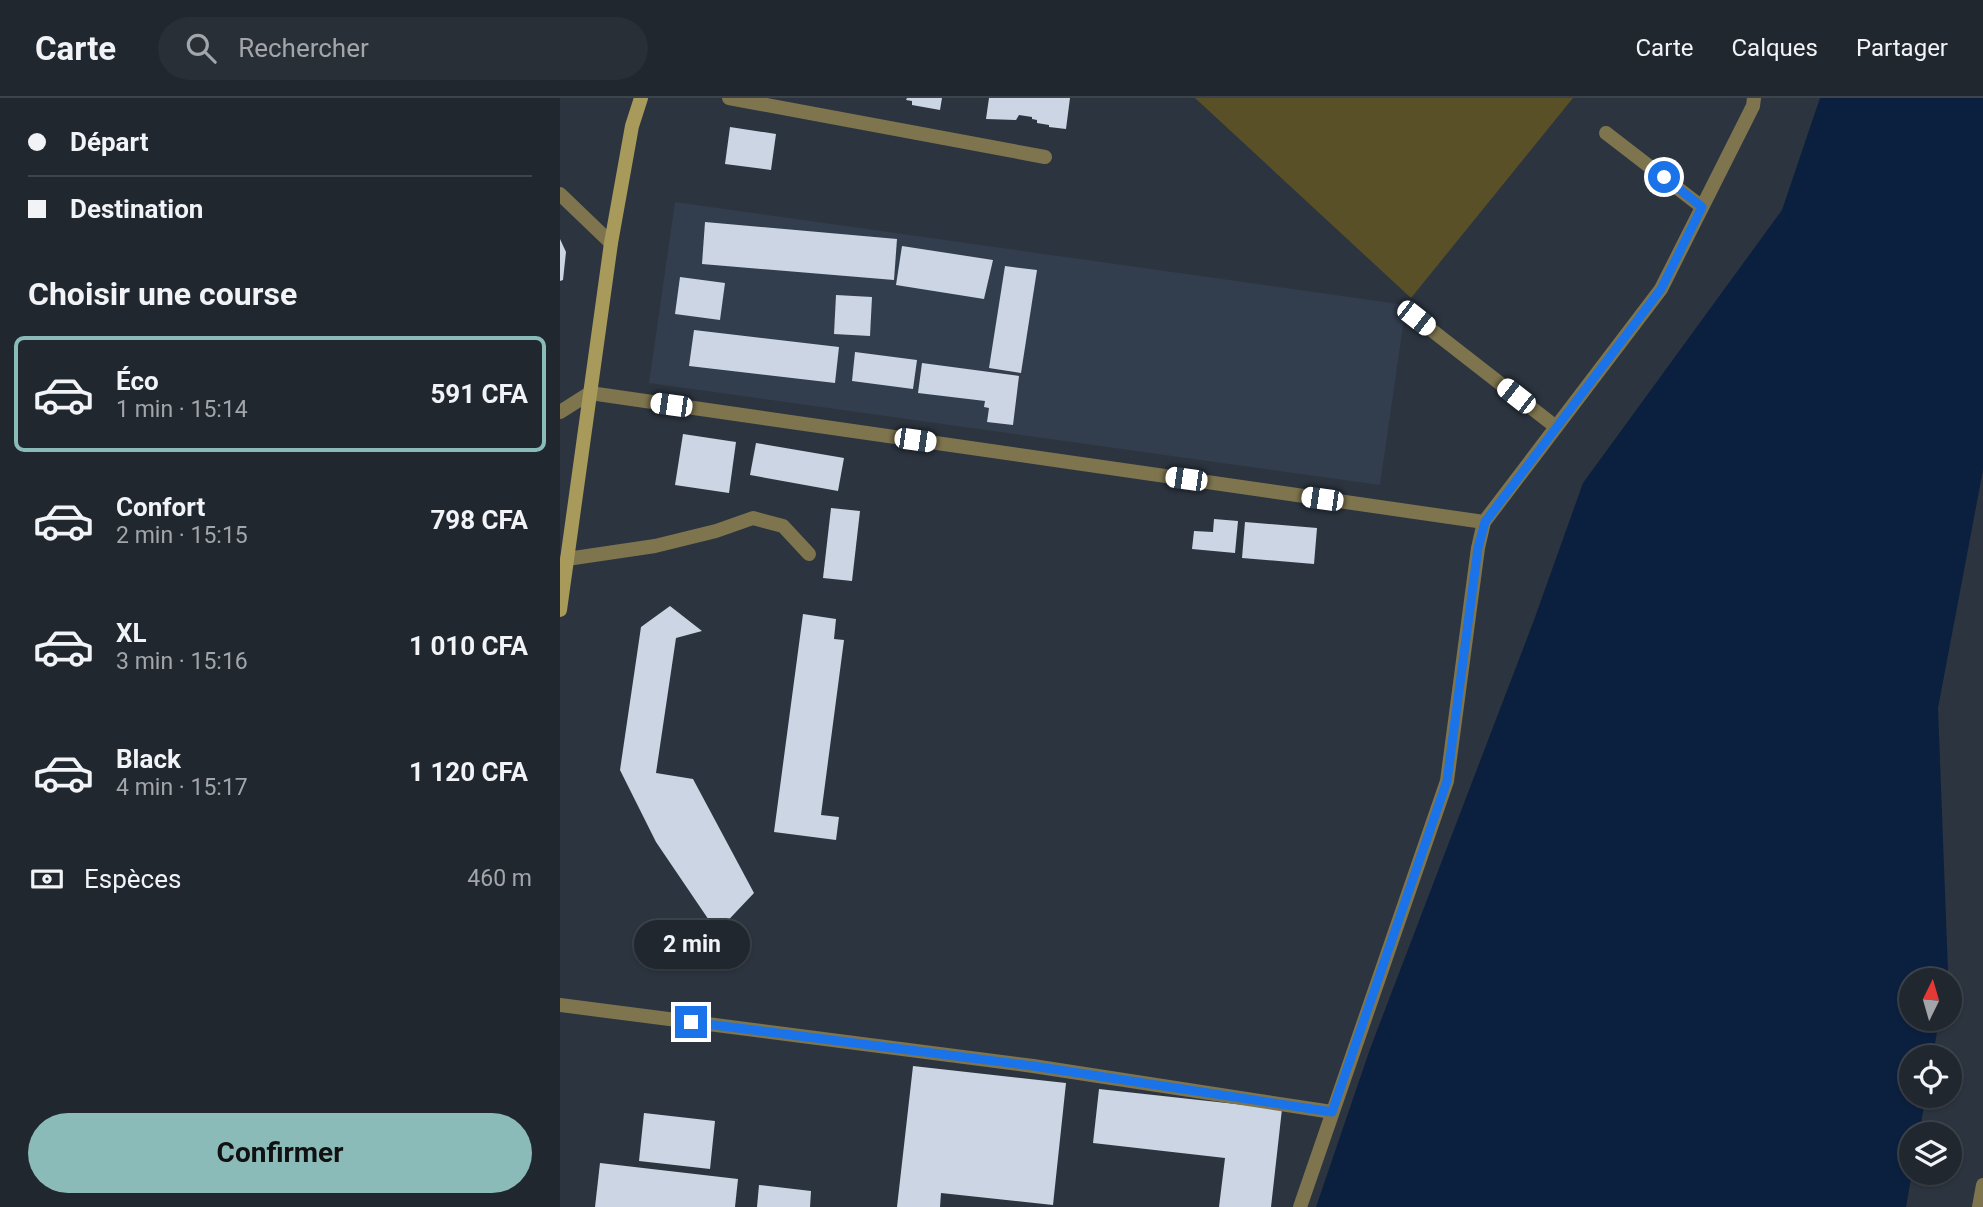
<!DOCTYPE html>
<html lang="fr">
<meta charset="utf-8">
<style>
:root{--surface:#21272f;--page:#292f37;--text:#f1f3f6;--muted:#a2a5aa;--line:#3e444b;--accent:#8bbbb9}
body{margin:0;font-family:Roboto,sans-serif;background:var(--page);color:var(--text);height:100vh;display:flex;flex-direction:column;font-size:26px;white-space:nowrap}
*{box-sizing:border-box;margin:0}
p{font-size:23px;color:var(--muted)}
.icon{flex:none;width:38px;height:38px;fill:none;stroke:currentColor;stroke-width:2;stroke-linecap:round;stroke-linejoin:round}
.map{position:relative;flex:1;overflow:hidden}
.details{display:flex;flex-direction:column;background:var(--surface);width:560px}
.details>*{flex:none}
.top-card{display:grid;align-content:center;height:154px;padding:0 28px;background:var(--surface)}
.needle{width:46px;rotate:5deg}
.buttons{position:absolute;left:1339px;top:870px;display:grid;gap:14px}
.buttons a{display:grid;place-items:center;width:63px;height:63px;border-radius:50%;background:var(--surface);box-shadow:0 2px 5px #0004,0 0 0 2px var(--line);font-size:35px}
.end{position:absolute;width:32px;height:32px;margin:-16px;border:9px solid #1a73e8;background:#fff;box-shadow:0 0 0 4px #fff}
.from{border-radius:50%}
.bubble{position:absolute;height:49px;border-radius:24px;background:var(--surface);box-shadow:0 2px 5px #0004,0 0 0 2px var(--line);font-size:23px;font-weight:700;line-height:49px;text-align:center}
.car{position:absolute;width:21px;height:42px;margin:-21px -10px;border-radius:9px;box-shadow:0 0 5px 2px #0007;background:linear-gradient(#fff 24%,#345 0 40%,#fff 0 76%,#345 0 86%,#fff 0)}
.top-card b{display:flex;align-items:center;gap:24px;height:66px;font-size:26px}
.top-card b+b{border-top:2px solid var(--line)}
.top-card i{width:18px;height:18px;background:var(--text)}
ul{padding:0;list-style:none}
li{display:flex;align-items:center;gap:21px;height:116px;margin:0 14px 10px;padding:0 14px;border:4px solid transparent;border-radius:10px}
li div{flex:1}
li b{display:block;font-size:26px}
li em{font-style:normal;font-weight:700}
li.selected{border-color:var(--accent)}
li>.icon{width:63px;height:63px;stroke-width:1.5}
h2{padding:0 28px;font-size:32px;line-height:84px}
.pay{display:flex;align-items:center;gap:18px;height:77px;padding:0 28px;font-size:26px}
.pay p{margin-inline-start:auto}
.button{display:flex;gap:14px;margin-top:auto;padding:14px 28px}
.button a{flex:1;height:80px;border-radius:42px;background:var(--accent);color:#111;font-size:28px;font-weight:700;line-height:80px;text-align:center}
header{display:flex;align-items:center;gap:42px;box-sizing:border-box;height:98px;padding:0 35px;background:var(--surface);border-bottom:2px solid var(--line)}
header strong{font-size:33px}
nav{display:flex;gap:38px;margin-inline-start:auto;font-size:24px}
.search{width:490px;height:63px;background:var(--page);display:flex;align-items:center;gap:18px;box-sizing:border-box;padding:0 24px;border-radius:38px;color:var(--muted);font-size:26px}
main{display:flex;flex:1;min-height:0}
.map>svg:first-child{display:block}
.built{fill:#323d4e}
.green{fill:#595027}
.water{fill:#0b203f}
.building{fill:#cbd5e3}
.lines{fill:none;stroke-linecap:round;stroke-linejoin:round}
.lane{stroke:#7e754e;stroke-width:14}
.street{stroke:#7e754e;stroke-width:14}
.secondary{stroke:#a89a5a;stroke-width:14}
.route{stroke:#1a73e8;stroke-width:9}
</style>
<header>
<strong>Carte</strong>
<div class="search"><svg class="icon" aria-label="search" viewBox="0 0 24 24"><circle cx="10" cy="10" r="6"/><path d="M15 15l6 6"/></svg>Rechercher</div>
<nav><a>Carte</a><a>Calques</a><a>Partager</a></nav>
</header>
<main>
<section class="details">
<div class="top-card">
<b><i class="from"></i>Départ</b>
<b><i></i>Destination</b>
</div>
<h2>Choisir une course</h2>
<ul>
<li class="selected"><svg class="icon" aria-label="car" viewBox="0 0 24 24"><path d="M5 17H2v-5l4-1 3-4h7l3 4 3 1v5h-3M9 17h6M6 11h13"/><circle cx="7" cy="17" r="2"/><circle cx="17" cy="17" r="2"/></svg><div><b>Éco</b><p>1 min · 15:14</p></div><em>591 CFA</em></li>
<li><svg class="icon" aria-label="car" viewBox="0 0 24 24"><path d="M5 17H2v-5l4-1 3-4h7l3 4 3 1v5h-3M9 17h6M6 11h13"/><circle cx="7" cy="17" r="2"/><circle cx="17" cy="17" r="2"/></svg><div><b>Confort</b><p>2 min · 15:15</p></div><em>798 CFA</em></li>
<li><svg class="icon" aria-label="car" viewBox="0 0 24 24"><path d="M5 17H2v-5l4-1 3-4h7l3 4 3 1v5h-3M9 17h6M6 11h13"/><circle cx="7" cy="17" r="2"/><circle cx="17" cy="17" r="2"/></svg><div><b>XL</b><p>3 min · 15:16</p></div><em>1 010 CFA</em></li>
<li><svg class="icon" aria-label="car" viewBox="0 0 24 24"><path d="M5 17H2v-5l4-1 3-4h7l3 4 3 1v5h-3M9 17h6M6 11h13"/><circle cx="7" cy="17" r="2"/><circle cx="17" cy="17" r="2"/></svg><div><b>Black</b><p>4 min · 15:17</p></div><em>1 120 CFA</em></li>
</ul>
<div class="pay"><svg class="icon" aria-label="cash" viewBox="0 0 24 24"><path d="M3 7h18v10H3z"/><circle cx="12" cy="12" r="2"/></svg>Espèces<p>460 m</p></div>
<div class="button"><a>Confirmer</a></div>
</section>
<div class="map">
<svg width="1423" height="1109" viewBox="0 0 1423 1109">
<rect width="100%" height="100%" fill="#2c343f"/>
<polygon class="built" points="115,104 846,207 820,387 89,285"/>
<polygon class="green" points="635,0 1013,0 851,200"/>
<polygon class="water" points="1260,0 1423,0 1423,372 1378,610 1388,873 1386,882 1351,882 1351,920 1379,921 1373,959 1351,959 1351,998 1366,998 1359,1036 1351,1036 1352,1075 1346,1109 756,1109 810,951 974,522 1023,385 1222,112"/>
<g class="building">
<polygon points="347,0 382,0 380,12 352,7 352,3 346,2"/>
<polygon points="429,0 510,0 506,31 489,29 489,27 477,25 477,22 472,21 472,19 459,17 456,22 426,21"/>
<polygon points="170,29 216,36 211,72 165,66"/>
<polygon points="145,124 337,141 334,182 142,166"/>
<polygon points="0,141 6,154 3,182 0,183"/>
<polygon points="342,148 433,162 424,201 336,187"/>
<polygon points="445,168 477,172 461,275 429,270"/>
<polygon points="120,179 165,185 160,222 115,216"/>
<polygon points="276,197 312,199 310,238 274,236"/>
<polygon points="134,232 279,249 275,285 129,268"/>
<polygon points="295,254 357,262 353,291 292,283"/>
<polygon points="362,265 459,278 453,327 427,324 429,310 424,309 425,303 358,295"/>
<polygon points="123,336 176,344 169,395 115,387"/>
<polygon points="196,345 284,360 278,393 190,377"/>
<polygon points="271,410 300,413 292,483 263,480"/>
<polygon points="654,421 678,423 675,455 632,451 634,433 653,434"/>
<polygon points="685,424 757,430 754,466 682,460"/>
<polygon points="110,508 142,533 116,540 96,675 133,681 194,795 157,834 96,744 60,672 81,529"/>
<polygon points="243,516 276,521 274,541 284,542 261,717 279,719 276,742 214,734"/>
<polygon points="353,968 506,985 493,1107 381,1095 380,1109 337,1109"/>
<polygon points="539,991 722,1011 711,1109 659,1109 665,1060 533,1045"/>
<polygon points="84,1015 155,1023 150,1071 79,1063"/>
<polygon points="40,1065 178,1081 175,1109 35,1109"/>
<polygon points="199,1087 251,1093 250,1109 197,1109"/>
</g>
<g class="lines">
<polyline class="lane" points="7,461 95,448 156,433 193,420 223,428 249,456"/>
<g class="street">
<polyline points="169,0 485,59"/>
<polyline points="1046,35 1142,109"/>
<polyline points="0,96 51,145"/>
<polyline points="856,220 996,329"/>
<polyline points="0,314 30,295 924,424"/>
<polyline points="0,907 473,968 772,1014"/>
<polyline points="740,1109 887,683 918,450 924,424 1101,191 1193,8 1194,0"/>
<polyline points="1419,1109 1423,1087"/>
</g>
<polyline class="secondary" points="0,512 51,145 72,28 81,0"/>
</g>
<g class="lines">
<polyline class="route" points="131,924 473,968 772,1014 887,683 918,450 925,424 1101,191 1142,109 1104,79"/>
</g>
</svg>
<div class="buttons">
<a><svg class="needle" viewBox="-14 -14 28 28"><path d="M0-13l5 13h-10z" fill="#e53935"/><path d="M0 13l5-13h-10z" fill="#a2a5aa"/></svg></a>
<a><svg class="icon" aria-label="locate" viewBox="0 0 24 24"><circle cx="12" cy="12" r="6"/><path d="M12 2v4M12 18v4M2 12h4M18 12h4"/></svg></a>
<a><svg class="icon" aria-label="layers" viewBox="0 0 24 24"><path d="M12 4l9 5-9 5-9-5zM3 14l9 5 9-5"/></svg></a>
</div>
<i class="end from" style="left:1104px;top:79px"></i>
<i class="end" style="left:131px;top:924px"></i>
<div class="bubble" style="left:74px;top:822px;width:116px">2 min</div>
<i class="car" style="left:856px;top:220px;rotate:128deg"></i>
<i class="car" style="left:956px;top:298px;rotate:308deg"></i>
<i class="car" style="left:111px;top:307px;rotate:278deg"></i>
<i class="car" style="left:355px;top:342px;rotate:98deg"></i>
<i class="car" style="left:626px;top:381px;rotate:278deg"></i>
<i class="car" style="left:762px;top:401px;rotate:278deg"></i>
</div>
</main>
